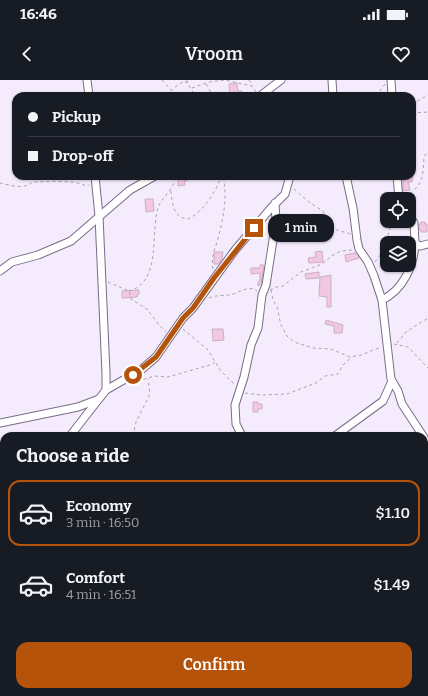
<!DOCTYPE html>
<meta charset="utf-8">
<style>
:root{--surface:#171b24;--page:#242831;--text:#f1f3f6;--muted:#9ea1a6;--line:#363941;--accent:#b45309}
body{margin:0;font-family:Bitter,serif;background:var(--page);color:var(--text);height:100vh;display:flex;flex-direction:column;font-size:15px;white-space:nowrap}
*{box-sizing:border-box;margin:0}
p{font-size:13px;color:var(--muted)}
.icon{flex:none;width:22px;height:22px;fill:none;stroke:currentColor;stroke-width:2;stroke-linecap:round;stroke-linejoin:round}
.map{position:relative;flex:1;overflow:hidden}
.panel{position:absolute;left:0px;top:352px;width:428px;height:264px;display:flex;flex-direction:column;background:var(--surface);border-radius:12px 12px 0 0;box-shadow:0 1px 3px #0004}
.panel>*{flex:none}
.banner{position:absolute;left:12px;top:12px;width:404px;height:88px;border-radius:12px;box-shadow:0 1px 3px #0004;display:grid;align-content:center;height:88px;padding:0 16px;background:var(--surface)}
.controls{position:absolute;left:380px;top:112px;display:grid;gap:8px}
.controls a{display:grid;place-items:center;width:36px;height:36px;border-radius:8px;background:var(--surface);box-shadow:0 1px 3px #0004;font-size:20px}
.end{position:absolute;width:18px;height:18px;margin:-9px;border:5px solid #b45309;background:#fff;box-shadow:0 0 0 2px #fff}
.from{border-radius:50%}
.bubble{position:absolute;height:28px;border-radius:12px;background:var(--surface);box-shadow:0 1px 3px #0004;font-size:13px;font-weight:600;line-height:28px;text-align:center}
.banner b{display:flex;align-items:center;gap:14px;height:38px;font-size:15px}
.banner b+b{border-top:1px solid var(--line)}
.banner i{width:10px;height:10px;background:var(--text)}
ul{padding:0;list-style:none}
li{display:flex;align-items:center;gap:12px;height:66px;margin:0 8px 6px;padding:0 8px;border:2px solid transparent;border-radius:12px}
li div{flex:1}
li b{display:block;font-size:15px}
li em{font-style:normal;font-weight:600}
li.active{border-color:var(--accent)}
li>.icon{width:36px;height:36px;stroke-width:1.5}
h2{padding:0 16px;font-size:18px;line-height:48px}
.action{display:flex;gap:8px;margin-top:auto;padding:8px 16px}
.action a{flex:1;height:46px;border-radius:12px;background:var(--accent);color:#fff;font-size:16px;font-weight:600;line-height:46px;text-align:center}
.status{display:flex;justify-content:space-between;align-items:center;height:28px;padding:0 20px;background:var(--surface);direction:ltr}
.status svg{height:11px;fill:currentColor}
header{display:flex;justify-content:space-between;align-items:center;height:52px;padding:0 16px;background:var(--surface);font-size:18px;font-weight:600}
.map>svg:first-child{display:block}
.building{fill:#f1c7e3;stroke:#ccafc2}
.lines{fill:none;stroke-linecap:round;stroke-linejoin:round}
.minor-casing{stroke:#796c86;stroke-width:9}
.path{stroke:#a9a1b0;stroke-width:1;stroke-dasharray:3 3;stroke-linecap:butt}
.minor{stroke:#fff;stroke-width:7}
.route{stroke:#b45309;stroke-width:5}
</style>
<div class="status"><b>16:46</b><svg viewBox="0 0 49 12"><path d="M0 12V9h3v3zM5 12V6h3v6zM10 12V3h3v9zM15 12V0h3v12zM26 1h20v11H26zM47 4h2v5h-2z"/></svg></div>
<header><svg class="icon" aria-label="back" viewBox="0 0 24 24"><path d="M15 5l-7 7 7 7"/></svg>Vroom<svg class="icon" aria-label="heart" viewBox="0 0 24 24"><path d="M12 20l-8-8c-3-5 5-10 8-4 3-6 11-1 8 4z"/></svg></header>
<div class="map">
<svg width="428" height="616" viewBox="0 0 428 616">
<rect width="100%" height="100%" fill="#f4ebfd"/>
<g class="building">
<polygon points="237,3 238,11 242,11 242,16 230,16 229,4"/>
<polygon points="178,96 186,96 187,101 184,101 185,105 178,106"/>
<polygon points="403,96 413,96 412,102 408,102 410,110 403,111"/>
<polygon points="145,119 153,119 154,131 146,132"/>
<polygon points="421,142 425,142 425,144 427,144 427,152 421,152 421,150 419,150 419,144 421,144"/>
<polygon points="322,171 323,182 309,183 308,178 316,177 315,172"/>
<polygon points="214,172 223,172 222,179 219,184 214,184"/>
<polygon points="355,173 359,178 346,182 345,175"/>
<polygon points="260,185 264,185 261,204 258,206 258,202 260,201 260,193 251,194 251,188 260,188"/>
<polygon points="319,192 319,198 306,199 305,194"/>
<polygon points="331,195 331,227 327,227 327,217 319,216 320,197"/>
<polygon points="139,210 139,214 137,215 137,217 122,218 122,211"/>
<polygon points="326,240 343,245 342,253 334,253 334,246 325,244"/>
<polygon points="212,249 223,249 224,260 213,261"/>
<polygon points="253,322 258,322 258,324 262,324 262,329 258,329 258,332 253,332"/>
</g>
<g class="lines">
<g class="minor-casing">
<g id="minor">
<polyline points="87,0 89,16"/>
<polyline points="332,0 333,16"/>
<polyline points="391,0 392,16"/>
<polyline points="260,16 281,0"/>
<polyline points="346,96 353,128 357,160 359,169 368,182 374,196 382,220 391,299 398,311 402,324 423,356"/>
<polyline points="397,96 399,119"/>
<polyline points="409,135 414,143 415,163 420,166 428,164"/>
<polyline points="0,191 12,182 38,175 71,161 130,110 155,96"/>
<path d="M382,220C403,210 414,186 415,163"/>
<polyline points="106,310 141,290 156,277 183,238 193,228 235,170 271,128 285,114 290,96"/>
<polyline points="0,343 78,327 99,319 106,310 106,293 99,136 95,96"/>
<polyline points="70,356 98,320"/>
<polyline points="242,356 236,344 235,325 244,297 251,265 258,248 262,215 266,205 276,141 275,123"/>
<polyline points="335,356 383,321 392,301"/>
<polyline points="424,358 428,365"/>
<polyline points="0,368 4,368"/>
<polyline points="0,440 4,434"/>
<polyline points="424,440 428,430"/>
<polyline points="424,460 428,460"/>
<polyline points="424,562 428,564"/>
<polyline points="424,585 428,577"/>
<polyline points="0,587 4,588"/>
<polyline points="0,599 4,606"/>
<polyline points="9,612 12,616"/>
<polyline points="84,616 84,612"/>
<polyline points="102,616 108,612"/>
<polyline points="277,616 277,612"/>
<polyline points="313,616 315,612"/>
<polyline points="383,616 392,612"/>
</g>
</g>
<g class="path">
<polyline points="162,0 171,10"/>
<path d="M187,0C187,6 193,9 194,16"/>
<polyline points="249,0 252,5"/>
<polyline points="206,4 213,16"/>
<polyline points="192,8 209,2 225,0 252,6 256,12"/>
<polyline points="167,16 175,7 184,1 187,3"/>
<polyline points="376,16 385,4"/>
<polyline points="412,24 428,15"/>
<polyline points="412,33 428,32"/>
<path d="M0,103C9,105 25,110 32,102C46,102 74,99 86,106L89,105"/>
<polyline points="294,109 310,123 323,131 333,149 351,154"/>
<path d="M171,111C172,123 173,138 188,139C202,133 217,111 221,96"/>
<path d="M406,118C423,103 423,99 424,76L428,73"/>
<polyline points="375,182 384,170 392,141"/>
<path d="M213,189C211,179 214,171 217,162C223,140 228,118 223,96"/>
<polyline points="108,202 129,211 131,219 147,229 159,245 166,252"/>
<polyline points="270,210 276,207 283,206 301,192 322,184 333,175 341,171 353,170"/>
<polyline points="271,210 273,220 277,227 281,245 287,256 294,262 313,268 331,269 350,277 361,275 381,267"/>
<path d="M129,211C162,202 150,153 158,128C162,116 173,112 176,96"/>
<path d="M209,218C216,215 221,216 229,215C238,214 248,204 257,211"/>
<polyline points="183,249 208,270 220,290 235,305"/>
<polyline points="397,263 406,252 428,238"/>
<polyline points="394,264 408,267 428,288"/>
<polyline points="132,303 154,296 168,297 213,284 214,282"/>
<polyline points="245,313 261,315 287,314 316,303 325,296 338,294 343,285 352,277"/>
<polyline points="133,356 136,342 150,314 148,299"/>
<polyline points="424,384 428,383"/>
<polyline points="0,419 4,419"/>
<polyline points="0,465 4,472"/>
<polyline points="0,490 4,489"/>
<polyline points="140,612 141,616"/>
<polyline points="197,612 205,616"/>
<polyline points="243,612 246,616"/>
<polyline points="34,614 37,612"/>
<polyline points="247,615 247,612"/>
<polyline points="32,616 34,612"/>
</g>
<use href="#minor" class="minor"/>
</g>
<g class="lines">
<polyline class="route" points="133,295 156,277 183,238 193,228 214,198 254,148"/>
</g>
</svg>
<div class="controls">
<a><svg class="icon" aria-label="locate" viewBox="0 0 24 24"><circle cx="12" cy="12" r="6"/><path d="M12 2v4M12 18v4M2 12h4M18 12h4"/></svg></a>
<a><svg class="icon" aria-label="layers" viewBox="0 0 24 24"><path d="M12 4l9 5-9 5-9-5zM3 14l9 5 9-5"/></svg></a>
</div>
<i class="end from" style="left:133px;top:295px"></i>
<i class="end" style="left:254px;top:148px"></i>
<div class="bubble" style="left:268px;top:134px;width:66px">1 min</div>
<div class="banner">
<b><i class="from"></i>Pickup</b>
<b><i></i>Drop-off</b>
</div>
<section class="panel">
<h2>Choose a ride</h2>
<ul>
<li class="active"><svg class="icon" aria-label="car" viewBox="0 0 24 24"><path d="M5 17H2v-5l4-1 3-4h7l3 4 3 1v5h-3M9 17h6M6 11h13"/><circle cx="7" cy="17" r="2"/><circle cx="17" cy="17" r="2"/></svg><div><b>Economy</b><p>3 min · 16:50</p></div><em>$1.10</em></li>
<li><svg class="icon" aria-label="car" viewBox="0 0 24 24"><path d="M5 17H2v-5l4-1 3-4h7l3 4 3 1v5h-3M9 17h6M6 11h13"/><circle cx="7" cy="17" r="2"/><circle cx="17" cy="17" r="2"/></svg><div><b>Comfort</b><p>4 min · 16:51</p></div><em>$1.49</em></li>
</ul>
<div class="action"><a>Confirm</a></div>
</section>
</div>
